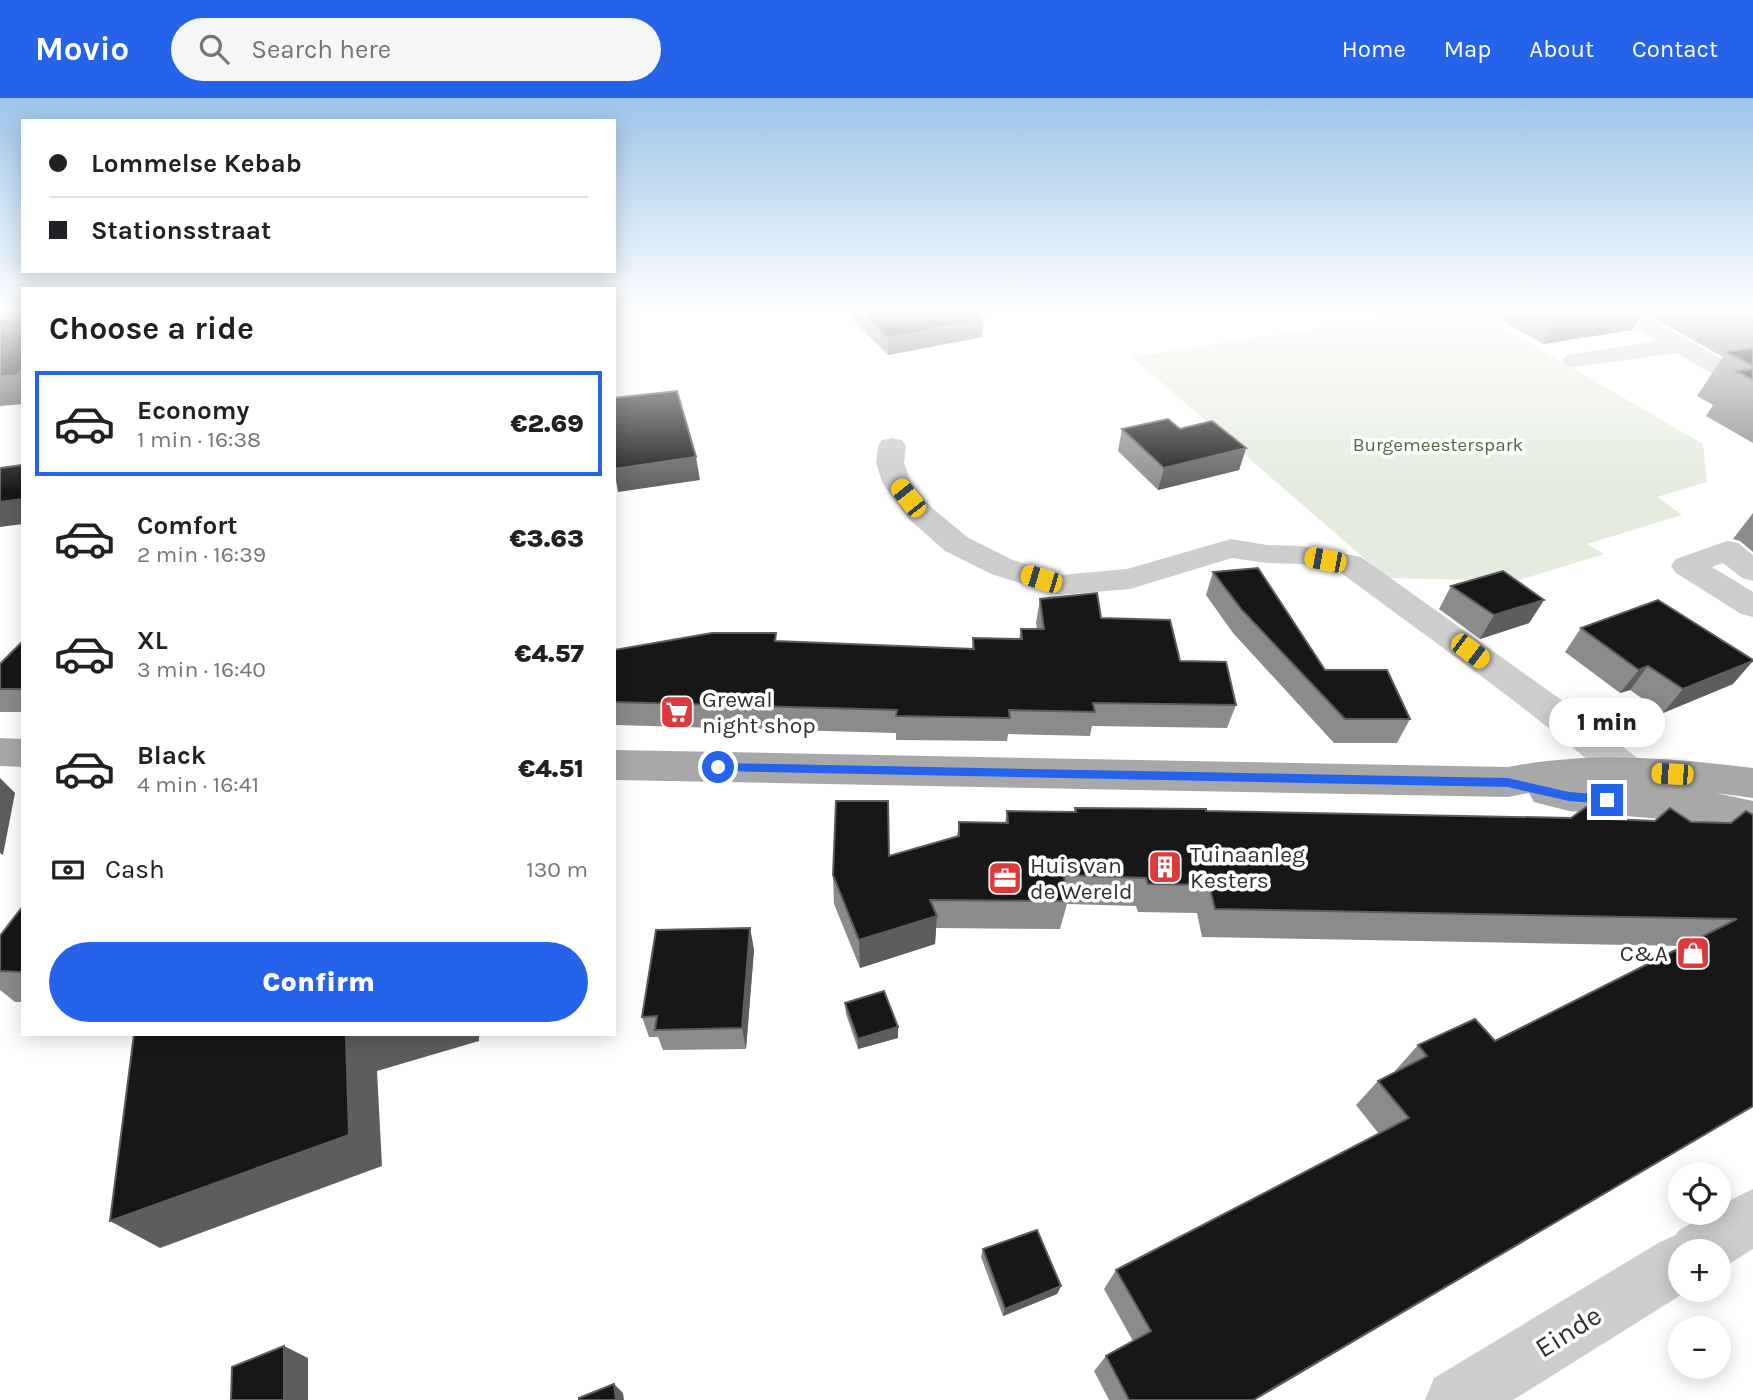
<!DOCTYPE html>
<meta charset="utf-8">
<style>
:root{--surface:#fff;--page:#f6f6f6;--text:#202124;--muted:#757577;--line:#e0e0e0;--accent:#2563eb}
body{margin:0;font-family:Karla,sans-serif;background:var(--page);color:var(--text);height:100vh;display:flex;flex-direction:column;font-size:26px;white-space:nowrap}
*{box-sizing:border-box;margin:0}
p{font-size:23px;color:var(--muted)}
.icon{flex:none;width:38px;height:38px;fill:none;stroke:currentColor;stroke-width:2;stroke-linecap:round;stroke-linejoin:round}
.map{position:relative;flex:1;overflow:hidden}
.drawer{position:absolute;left:21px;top:189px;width:595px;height:749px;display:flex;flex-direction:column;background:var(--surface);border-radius:0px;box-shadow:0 4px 18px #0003}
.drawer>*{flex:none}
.banner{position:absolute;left:21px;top:21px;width:595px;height:154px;border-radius:0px;box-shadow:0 4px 18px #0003;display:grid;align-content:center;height:154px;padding:0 28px;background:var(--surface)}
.buttons{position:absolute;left:1668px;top:1064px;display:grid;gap:14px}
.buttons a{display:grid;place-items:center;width:63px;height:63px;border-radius:50%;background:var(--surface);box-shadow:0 4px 18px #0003;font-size:35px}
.end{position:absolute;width:32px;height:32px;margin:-16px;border:9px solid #2563eb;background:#fff;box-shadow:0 0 0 4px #fff}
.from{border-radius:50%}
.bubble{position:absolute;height:49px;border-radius:24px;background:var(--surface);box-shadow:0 4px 18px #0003;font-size:23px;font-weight:800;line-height:49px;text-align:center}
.car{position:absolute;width:21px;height:42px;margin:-21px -10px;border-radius:9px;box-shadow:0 0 5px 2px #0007;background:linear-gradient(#f5c518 24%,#345 0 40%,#f5c518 0 76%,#345 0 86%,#f5c518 0)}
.banner b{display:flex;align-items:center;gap:24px;height:66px;font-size:26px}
.banner b+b{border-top:2px solid var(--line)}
.banner i{width:18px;height:18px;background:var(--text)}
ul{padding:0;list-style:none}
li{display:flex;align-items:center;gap:21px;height:105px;margin:0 14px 10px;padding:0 14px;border:4px solid transparent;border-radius:0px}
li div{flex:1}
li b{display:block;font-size:26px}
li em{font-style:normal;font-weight:800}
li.on{border-color:var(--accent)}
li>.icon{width:63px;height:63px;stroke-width:1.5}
h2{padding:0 28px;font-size:32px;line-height:84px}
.pay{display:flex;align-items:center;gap:18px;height:77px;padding:0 28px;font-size:26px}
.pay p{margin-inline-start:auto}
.primary-button{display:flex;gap:14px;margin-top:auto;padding:14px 28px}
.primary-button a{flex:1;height:80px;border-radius:42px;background:var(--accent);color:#fff;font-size:28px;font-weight:800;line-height:80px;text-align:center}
header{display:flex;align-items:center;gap:42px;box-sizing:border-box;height:98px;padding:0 35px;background:var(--accent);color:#fff}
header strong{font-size:33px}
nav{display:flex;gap:38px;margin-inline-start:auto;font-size:24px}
.search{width:490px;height:63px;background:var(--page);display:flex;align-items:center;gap:18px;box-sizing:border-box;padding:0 24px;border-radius:38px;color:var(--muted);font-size:26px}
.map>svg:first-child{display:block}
.green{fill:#e5ecde}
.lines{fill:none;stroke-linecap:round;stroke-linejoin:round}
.minor{fill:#cdcdcd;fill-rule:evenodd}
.major{fill:#a8a8a8;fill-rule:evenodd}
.wall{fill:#8b8b8b}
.shaded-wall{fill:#5d5d5d}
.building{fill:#171717;stroke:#5d5d5d;stroke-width:2}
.route{fill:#2563eb}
.labels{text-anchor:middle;stroke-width:7;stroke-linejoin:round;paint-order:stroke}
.far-park-label{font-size:19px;fill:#506a3e;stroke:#fff}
.poi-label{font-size:23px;fill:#303030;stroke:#fff;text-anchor:start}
.near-street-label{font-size:28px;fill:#303030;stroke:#fff}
</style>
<header>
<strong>Movio</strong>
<div class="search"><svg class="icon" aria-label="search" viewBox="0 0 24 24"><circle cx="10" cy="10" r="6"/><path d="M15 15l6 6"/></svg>Search here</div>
<nav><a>Home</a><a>Map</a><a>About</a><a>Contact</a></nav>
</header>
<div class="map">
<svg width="1753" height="1302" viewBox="0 0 1753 1302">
<rect width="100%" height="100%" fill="#fff"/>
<polygon class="green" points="1432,212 1473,212 1703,346 1707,384 1657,399 1682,417 1587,446 1604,456 1516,483 1387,480 1132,259"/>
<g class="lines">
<g class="minor">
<polygon points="1607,212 1635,212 1753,279 1753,298 1744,295 1677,255 1574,269 1566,267 1562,262 1566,257 1658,243 1610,217"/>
<path d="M892,340L902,342L906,348L904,365L911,384L931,409L967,439L1013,462L1061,477L1127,471L1231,441L1267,447L1301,448L1361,459L1595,626L1642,664L1666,696L1660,707C1628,717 1623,692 1601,673C1518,602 1427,539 1340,474L1301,466L1267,465L1232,460L1130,491L1060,497L1049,494L991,476L945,453L909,421L883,386L876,365L878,348L882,342Z"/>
<polygon points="1727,443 1738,445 1753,457 1753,483 1742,480 1723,465 1712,469 1753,494 1753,519 1741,516 1676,475 1671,468 1676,461"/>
<polygon points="1753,1091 1753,1151 1718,1173 1718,1153 1680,1153 1680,1192 1689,1192 1513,1302 1425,1302 1434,1280 1660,1144 1676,1137 1678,1133 1708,1115 1718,1115 1718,1108"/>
</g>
<g class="major">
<polygon points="0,640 23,641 23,669 0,668"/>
<path d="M614,652L1508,669C1591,653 1670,660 1753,670V700L1716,695L1753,703V735L1706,725L1569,713L1534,704L1529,695L1508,699L614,682Z"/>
</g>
</g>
<g class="wall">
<polygon points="843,212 976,212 984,221 982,239 888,257"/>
<polygon points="1484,212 1753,212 1753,345 1706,318 1713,307 1697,298 1723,259 1643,214 1632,232 1543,246"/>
<polygon points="1122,331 1180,331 1246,350 1239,372 1158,392 1118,353"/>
<polygon points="1753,415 1753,454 1740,443 1733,441"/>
<polygon points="1213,474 1325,572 1410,621 1397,645 1334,645 1233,535 1206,497"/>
<polygon points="1451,488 1544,502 1529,525 1480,541 1439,511"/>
<polygon points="1040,501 1101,520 1180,563 1236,607 1227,630 1092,628 1090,638 1008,636 1007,643 896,642 896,635 614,627 614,552 776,543 972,551 973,540 1019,541 1021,531 1037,531 1036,525"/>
<polygon points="1581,530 1733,586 1663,615 1630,592 1620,595 1565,554"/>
<polygon points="23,543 23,614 0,614 0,566"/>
<polygon points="1075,710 1609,721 1731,725 1746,713 1732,1021 1255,1302 1109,1302 1094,1273 1106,1258 1133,1243 1104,1191 1116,1172 1379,1036 1356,1007 1378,983 1396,974 1395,973 1418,947 1495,943 1683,848 1202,839 1197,815 1138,814 1136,808 1067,806 1060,831 936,830 935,846 860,870 834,806 833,777 889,758 957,739 959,724 1005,725 1007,713 1074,714"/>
<polygon points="23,808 23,904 15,904 0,892 0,838"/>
<polygon points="750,830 754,852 746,951 663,952 658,939 649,939 642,919"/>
<polygon points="845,905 898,929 898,940 858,951 846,916"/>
<polygon points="983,1151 1061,1188 1057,1196 1003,1218 981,1159"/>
</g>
<g class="shaded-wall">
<polygon points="1560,212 1644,212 1632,232 1543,246"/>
<polygon points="984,221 982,239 888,257 888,240"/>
<polygon points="23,270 23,306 0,308 0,279"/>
<polygon points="1246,350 1239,372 1158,392 1164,370"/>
<polygon points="696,359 700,382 618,394 614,371"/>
<polygon points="23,401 23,426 0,429 0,404"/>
<polygon points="1544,502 1529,525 1480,541 1494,517"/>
<polygon points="1753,563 1733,586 1663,615 1683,591"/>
<polygon points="1648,568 1630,592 1620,595 1639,572"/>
<polygon points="0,680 15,695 3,757 0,755"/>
<polygon points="937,818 935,846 860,870 859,842"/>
<polygon points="750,830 754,852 746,951 742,930"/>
<polygon points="898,929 898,940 858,951 858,941"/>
<polygon points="351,936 479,936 479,943 377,973 382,1068 160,1150 110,1123 346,938"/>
<polygon points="1753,1008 1255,1302 1253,1302"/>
<polygon points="1061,1188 1057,1196 1003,1218 1005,1211"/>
<polygon points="284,1248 308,1260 308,1302 284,1302"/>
<polygon points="614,1286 623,1295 624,1302 616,1302"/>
</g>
<g class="building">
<polygon points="8,212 23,212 23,270 17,277 0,279 0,214"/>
<polygon points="860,212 976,212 984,221 888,240"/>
<polygon points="1743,212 1753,212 1753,217"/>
<polygon points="1753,250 1753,268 1726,254"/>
<polygon points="1753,271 1753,282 1736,273"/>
<polygon points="677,293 696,359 614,371 614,300"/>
<polygon points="1168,321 1180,331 1212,323 1246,350 1164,370 1122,331"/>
<polygon points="23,367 23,401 0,404 0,370"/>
<polygon points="1258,470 1325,572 1387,572 1410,621 1345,621 1242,512 1213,474"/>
<polygon points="1503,473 1544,502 1494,517 1451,488"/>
<polygon points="1097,495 1101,520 1170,522 1180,563 1226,564 1236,607 1093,605 1095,614 1009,612 1010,620 896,618 897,612 614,604 614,552 712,535 776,535 775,543 974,551 973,540 1022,541 1021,531 1044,531 1040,501"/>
<polygon points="1658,502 1753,562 1753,563 1683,591 1648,568 1639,572 1581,530"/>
<polygon points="23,543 23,591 0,591 0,566"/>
<polygon points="836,703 888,703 889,758 959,738 959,724 1008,725 1007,713 1076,714 1075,710 1206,711 1206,713 1571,720 1589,707 1609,721 1655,723 1670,710 1691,724 1731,725 1746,713 1753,717 1753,1008 1253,1302 1129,1302 1106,1258 1151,1233 1116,1172 1409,1020 1378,983 1427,958 1418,947 1475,921 1495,943 1737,821 1215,811 1209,787 1148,786 1146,780 1064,777 1067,803 930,802 937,818 859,842 833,777"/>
<polygon points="23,808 23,874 0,873 0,838"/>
<polygon points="750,830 742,930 655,932 657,918 642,919 656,832"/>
<polygon points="884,893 898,929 858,941 845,905"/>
<polygon points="134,936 351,936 346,938 349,1037 110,1123"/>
<polygon points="1037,1132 1061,1188 1005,1211 983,1151"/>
<polygon points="284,1248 284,1302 231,1302 232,1269"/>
<polygon points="614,1286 616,1302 579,1302 579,1300"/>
</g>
<linearGradient id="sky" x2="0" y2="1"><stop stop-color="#9cc4e9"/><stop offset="0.54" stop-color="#fff"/><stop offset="1" stop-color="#fff" stop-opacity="0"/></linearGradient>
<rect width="1753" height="395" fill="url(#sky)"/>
<polygon class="route" points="718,665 1508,680 1569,694 1607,697 1613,702 1607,706 1569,703 1508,689 718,673 712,669"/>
<defs>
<g id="supermarket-square" transform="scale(1.75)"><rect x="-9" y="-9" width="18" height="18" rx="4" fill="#de3a3c" stroke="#fff"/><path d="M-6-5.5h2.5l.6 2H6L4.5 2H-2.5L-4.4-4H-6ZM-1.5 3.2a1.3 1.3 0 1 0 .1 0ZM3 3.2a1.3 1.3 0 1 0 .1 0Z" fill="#fff"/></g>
<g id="building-square" transform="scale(1.75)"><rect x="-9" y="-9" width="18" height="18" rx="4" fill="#de3a3c" stroke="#fff"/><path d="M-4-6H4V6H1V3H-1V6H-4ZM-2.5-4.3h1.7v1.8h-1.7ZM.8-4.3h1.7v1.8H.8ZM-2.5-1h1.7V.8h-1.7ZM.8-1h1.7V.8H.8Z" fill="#fff"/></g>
<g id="office-square" transform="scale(1.75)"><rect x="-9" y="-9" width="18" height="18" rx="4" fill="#de3a3c" stroke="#fff"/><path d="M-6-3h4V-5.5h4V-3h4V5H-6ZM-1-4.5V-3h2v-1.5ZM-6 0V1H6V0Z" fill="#fff"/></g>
<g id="shop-square" transform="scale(1.75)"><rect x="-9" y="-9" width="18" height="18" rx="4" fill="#de3a3c" stroke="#fff"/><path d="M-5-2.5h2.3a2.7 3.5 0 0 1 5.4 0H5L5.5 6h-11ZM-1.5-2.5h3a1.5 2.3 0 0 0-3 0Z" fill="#fff"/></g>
</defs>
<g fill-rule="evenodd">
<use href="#supermarket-square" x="677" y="614"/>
<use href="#building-square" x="1165" y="769"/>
<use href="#office-square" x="1005" y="780"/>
<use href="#shop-square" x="1693" y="855"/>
</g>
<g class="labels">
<g class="far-park-label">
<text x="1438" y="353">Burgemeesterspark</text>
</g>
<g class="poi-label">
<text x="702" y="609">Grewal<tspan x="702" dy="26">night shop</tspan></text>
<text x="1190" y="764">Tuinaanleg<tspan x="1190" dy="26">Kesters</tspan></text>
<text x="1030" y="775">Huis van<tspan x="1030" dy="26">de Wereld</tspan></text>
<text x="1668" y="863" text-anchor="end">C&amp;A</text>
</g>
<g class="near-street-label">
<text transform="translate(1568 1233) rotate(-32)" y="10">Einde</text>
</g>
</g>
</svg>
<div class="buttons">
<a><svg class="icon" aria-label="locate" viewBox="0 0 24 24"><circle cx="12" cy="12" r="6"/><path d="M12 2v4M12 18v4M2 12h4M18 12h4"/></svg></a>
<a>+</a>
<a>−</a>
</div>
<i class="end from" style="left:718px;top:669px"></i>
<i class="end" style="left:1607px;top:702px"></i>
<div class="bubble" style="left:1549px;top:600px;width:116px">1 min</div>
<i class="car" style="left:908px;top:400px;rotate:322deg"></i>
<i class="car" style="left:1325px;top:462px;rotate:281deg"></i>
<i class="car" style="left:1041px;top:481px;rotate:287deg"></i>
<i class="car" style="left:1470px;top:553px;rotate:127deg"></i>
<i class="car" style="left:1672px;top:676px;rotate:273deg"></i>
<div class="banner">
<b><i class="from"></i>Lommelse Kebab</b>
<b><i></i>Stationsstraat</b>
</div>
<section class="drawer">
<h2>Choose a ride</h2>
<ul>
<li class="on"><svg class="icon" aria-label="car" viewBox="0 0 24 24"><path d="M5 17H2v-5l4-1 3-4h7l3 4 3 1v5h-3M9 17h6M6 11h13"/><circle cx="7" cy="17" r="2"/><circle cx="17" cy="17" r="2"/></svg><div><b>Economy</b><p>1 min · 16:38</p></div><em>€2.69</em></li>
<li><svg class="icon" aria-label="car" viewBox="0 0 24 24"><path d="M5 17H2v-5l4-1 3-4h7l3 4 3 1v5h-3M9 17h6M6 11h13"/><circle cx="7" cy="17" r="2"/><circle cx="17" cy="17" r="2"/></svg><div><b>Comfort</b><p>2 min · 16:39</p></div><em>€3.63</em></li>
<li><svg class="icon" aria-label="car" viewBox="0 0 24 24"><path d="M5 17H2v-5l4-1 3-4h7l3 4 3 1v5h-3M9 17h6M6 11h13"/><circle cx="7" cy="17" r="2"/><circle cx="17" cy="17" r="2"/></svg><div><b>XL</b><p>3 min · 16:40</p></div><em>€4.57</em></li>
<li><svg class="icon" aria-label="car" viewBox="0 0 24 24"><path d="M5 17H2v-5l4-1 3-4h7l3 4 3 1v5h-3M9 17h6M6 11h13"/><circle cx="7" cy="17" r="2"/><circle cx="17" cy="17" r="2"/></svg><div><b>Black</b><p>4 min · 16:41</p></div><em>€4.51</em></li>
</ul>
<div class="pay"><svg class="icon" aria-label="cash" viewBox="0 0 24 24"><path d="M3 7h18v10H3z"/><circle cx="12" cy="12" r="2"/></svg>Cash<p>130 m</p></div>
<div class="primary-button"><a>Confirm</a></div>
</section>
</div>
